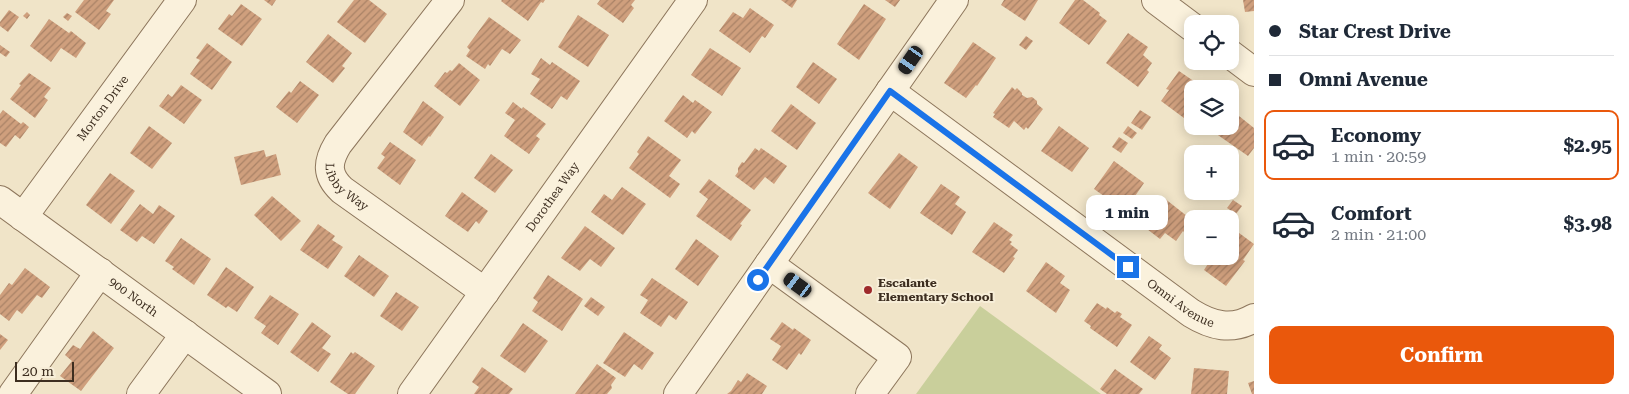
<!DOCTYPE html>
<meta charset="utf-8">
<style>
:root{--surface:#fff;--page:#f2f2f3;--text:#1f2937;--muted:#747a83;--line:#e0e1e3;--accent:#ea580c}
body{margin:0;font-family:"Roboto Serif",serif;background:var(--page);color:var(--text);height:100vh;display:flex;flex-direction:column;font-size:19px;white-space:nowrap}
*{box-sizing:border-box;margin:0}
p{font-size:16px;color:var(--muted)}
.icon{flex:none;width:28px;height:28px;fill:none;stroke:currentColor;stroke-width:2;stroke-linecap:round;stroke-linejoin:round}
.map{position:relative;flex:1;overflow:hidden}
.drawer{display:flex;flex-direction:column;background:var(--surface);width:375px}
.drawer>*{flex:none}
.guide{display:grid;align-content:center;height:110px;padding:0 15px;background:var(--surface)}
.fabs{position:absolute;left:1184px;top:15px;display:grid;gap:10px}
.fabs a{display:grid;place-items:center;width:55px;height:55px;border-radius:10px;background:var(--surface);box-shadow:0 2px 12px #0003;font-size:25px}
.scale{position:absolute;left:15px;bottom:12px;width:59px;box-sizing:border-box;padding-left:5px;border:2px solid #3d2e20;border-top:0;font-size:14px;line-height:18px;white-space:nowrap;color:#3d2e20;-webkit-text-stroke:4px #f7eed8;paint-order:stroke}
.end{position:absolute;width:22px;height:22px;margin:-11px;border:6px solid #1a73e8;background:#fff;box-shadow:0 0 0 2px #fff}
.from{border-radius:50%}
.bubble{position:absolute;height:35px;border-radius:10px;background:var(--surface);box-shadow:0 2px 12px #0003;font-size:16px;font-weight:700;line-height:35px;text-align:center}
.car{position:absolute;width:15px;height:30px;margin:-15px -8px;border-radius:6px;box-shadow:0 0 4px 1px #0007;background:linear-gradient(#222 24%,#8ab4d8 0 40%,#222 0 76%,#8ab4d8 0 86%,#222 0)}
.guide b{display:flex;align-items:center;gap:18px;height:48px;font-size:19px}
.guide b+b{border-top:1px solid var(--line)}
.guide i{width:12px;height:12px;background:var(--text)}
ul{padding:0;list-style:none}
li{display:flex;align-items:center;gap:15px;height:70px;margin:0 10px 8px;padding:0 5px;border:2px solid transparent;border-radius:10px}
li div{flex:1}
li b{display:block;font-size:19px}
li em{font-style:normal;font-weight:700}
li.current{border-color:var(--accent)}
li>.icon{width:45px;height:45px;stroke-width:1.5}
.button{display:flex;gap:10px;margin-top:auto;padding:10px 15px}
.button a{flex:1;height:58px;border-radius:10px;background:var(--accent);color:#fff;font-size:20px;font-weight:700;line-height:58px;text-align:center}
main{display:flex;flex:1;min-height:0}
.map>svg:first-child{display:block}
.grass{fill:#c9cf9b}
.building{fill:url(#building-hatch)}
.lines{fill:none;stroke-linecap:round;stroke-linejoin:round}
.minor-casing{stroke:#8d765c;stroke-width:30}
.minor{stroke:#faf1dc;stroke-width:28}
.route{stroke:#1a73e8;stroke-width:6}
.poi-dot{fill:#9e2a2b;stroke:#f7eed8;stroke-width:2}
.labels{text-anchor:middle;stroke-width:4;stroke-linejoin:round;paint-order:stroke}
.street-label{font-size:12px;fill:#3d2e20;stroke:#f7eed8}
.poi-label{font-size:12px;font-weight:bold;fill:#3d2e20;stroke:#f7eed8;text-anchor:start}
</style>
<main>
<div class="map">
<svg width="1254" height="394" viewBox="0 0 1254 394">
<defs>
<pattern id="building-hatch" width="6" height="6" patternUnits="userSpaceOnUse" patternTransform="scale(1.25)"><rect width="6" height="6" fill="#cf9f7d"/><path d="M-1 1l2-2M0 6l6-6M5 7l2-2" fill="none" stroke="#a98266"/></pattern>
</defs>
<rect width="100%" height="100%" fill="#f0e4c8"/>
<polygon class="grass" points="980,306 1101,394 916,394"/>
<g class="building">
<polygon points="84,0 114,0 106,11 111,14 99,30 75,12"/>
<polygon points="264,0 276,0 272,6"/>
<polygon points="354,0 369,0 387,14 365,43 337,22"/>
<polygon points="502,0 545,0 543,3 541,2 528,21 501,1"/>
<polygon points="600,0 635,0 631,5 634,8 623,23 597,4"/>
<polygon points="781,0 797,0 792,8"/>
<polygon points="885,0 900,0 895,7"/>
<polygon points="1004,0 1038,0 1025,21 1001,5"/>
<polygon points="1075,0 1083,0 1100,13 1099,15 1107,21 1089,45 1059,23"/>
<polygon points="1243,0 1254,0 1254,11 1245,12"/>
<polygon points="241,4 262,19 242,46 218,29 229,14 232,16"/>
<polygon points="864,4 886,19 859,60 837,44"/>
<polygon points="750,8 774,25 765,38 762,36 750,53 719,31 733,12 743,18"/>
<polygon points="9,10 19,17 8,32 0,26 0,22"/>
<polygon points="27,12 30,15 27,19 23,16"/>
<polygon points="67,13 72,16 68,21 63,17"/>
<polygon points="578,15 609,35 588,67 558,47"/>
<polygon points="489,17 521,40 510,54 502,49 490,66 488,64 485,69 466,56 470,50 467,47"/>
<polygon points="49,19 69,33 71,31 86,43 76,58 61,48 51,62 30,46"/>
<polygon points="1128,33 1148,47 1143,55 1152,63 1147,70 1149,72 1138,87 1106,63"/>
<polygon points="328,34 352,53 342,66 345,68 333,83 306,62"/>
<polygon points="1026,36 1033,41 1026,50 1019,45"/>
<polygon points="973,42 996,58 977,86 976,85 966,98 944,83"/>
<polygon points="207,43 232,62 212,90 190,74 200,60 196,58"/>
<polygon points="0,45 10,52 6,57 0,53"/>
<polygon points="710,48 741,68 722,96 691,75"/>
<polygon points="541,58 550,65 552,62 580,81 567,100 561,96 552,109 530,94 540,79 531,74"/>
<polygon points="813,62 837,79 819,104 796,87"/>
<polygon points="459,63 480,80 460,106 434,86 445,72 447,73 450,70 452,71"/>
<polygon points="1179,71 1195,82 1190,88 1192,89 1192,114 1188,121 1161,101 1169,90 1166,89"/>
<polygon points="29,73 51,88 44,97 48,100 35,118 10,99 21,85 19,84"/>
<polygon points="300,81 319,95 297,123 276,107 289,91 291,93"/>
<polygon points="181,85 202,100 184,124 159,106 168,94 172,97"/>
<polygon points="1012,87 1015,90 1017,88 1022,93 1022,95 1027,98 1032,97 1037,101 1037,104 1043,109 1028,129 1026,127 1024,130 1014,121 1009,128 993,117 995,114 993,113"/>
<polygon points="683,95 693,103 695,100 712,112 695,134 692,131 687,138 664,121"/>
<polygon points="423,101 444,117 430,137 429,136 422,146 403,132"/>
<polygon points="513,102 522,109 523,107 546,124 536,136 540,139 529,154 504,136 515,120 505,113"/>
<polygon points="791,104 816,123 797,150 771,131"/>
<polygon points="3,110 21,124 23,122 29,127 20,139 15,135 6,147 0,143 0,114"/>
<polygon points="1140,110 1151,117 1142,130 1131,123"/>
<polygon points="1230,113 1238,118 1239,116 1254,128 1254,148 1248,156 1215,133 1220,126 1230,126"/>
<polygon points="149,126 172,143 152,169 130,153"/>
<polygon points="1059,126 1089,148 1072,172 1041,151"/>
<polygon points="1128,126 1137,133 1132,139 1123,133"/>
<polygon points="648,136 681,160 669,176 680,184 670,198 629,168 639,154 637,152"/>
<polygon points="1119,137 1128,143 1121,153 1112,147"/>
<polygon points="390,142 416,160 400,185 377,168 385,157 381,154"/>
<polygon points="755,148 759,151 761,148 787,166 774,184 765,177 754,190 735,176 738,172 738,168 742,162 744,163"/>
<polygon points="264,150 266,157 276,154 281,175 241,185 234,157"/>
<polygon points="899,153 918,167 890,209 868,193"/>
<polygon points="491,154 513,170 495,193 474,178"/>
<polygon points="1114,161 1144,183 1131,202 1129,200 1127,203 1115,195 1111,201 1094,189"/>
<polygon points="110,173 135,191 111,224 86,205"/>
<polygon points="709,179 751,210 740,224 742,225 731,241 696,216 708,199 699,192"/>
<polygon points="941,184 960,197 955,204 966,212 952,235 920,213"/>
<polygon points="622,187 646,204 623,235 591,212 604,194 612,200"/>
<polygon points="462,192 488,211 479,224 476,221 468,232 445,216"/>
<polygon points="272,196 301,221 281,241 254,215"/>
<polygon points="1164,198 1192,220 1192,223 1185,233 1183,231 1176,241 1165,233 1160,239 1143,226"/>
<polygon points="1233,200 1242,206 1236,214 1227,208"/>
<polygon points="140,204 153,214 159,205 175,216 154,244 142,236 137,242 120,230"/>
<polygon points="994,222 1013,235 1009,240 1012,242 1010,244 1018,250 1013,257 1015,258 1004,273 972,252"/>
<polygon points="318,224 335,236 332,240 343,247 328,269 300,250"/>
<polygon points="585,226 615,248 601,267 590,259 580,271 561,258"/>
<polygon points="1235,230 1254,244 1243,260 1245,261 1226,286 1204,270 1213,256 1230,256 1230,238"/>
<polygon points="181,238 211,259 194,285 172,269 174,267 165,261"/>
<polygon points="696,239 719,256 698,286 675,269"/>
<polygon points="359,255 389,276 374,297 344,276"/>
<polygon points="1046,262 1065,276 1060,283 1070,290 1056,313 1026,291"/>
<polygon points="226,267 254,287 237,312 228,306 226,308 207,295"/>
<polygon points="25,268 50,287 42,298 37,295 22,314 17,310 9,321 0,314 0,295 9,283 12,285"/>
<polygon points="548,275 583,299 562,331 532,311 538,302 533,298"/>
<polygon points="652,278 688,302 676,320 669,315 661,327 640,313 648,300 640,295"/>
<polygon points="396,292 419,307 402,331 380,316"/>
<polygon points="270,295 299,314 278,345 261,333 266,326 254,318"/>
<polygon points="591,297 605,307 598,316 584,306"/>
<polygon points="1097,303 1106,309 1107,307 1115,313 1117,311 1122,314 1120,317 1132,325 1117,347 1090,328 1091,326 1084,321"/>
<polygon points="312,322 331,336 322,348 331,354 318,372 290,352"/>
<polygon points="782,322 793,330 794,328 811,340 801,355 799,353 787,370 772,360 781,346 770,339"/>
<polygon points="523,323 548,341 525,373 500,356"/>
<polygon points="93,331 114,348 81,391 60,376 72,361 65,355 73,345 80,349"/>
<polygon points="624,332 654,353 642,370 634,364 625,377 603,363"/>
<polygon points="0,334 8,340 0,350"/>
<polygon points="1149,336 1162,345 1159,349 1171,358 1155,380 1130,362"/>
<polygon points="351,352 353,354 355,352 375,366 355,394 348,394 330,382"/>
<polygon points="597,364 616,378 611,385 612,388 607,394 575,394"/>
<polygon points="482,367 513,389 509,394 474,394 479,387 472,382"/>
<polygon points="1194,368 1229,371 1227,394 1191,394"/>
<polygon points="1115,369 1143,389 1139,394 1107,394 1100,389"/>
<polygon points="747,373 767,386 762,394 727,394 731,391 738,380 741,382"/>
<polygon points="1254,381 1254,394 1252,394 1248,383"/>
</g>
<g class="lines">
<g class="minor-casing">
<g id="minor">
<path id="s1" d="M450,0L338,144C327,162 326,175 342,190L485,292"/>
<polyline points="1156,0 1192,27"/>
<polyline points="1230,54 1254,72"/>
<path id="s2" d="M890,91L1191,313C1212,326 1232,331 1254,318"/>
<path id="s3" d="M0,200L267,394"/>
<path id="s4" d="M23,217L182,0"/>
<polyline points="769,264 897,357 870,394"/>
<polyline points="13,394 100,272"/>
<polyline points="141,394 185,334"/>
<path id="s5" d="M412,394L693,0"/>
<polyline points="678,394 954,0"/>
</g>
</g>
<use href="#minor" class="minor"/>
</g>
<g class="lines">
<polyline class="route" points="758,280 890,91 1128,267"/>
</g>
<circle class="poi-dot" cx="868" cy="290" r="5"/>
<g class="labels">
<g class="street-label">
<text dy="4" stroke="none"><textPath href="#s4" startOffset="135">Morton Drive</textPath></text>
<text dy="4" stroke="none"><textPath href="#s1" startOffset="234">Libby Way</textPath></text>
<text dy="4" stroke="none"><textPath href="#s5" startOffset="242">Dorothea Way</textPath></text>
<text dy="4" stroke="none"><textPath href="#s3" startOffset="165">900 North</textPath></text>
<text dy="4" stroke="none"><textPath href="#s2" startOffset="360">Omni Avenue</textPath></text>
</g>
<g class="poi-label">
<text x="878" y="287">Escalante<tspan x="878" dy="14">Elementary School</tspan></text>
</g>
</g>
</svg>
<div class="fabs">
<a><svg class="icon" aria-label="locate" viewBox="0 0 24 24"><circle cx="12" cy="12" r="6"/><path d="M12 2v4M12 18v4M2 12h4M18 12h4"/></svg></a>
<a><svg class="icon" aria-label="layers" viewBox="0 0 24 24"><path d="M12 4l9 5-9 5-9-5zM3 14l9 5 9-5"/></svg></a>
<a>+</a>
<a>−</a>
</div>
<div class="scale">20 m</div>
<i class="end from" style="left:758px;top:280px"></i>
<i class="end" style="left:1128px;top:267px"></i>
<div class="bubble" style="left:1086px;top:195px;width:82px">1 min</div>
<i class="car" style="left:911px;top:60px;rotate:215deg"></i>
<i class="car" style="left:798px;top:285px;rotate:306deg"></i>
</div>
<section class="drawer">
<div class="guide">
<b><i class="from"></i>Star Crest Drive</b>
<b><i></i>Omni Avenue</b>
</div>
<ul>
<li class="current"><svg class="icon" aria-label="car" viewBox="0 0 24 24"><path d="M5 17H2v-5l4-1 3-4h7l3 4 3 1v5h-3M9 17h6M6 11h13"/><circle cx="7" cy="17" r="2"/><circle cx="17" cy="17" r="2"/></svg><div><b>Economy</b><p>1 min · 20:59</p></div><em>$2.95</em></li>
<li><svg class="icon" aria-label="car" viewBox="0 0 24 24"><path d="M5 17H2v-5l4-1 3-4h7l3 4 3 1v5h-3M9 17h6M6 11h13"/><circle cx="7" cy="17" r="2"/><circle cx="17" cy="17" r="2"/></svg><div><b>Comfort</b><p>2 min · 21:00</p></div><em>$3.98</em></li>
</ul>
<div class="button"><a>Confirm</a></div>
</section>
</main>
